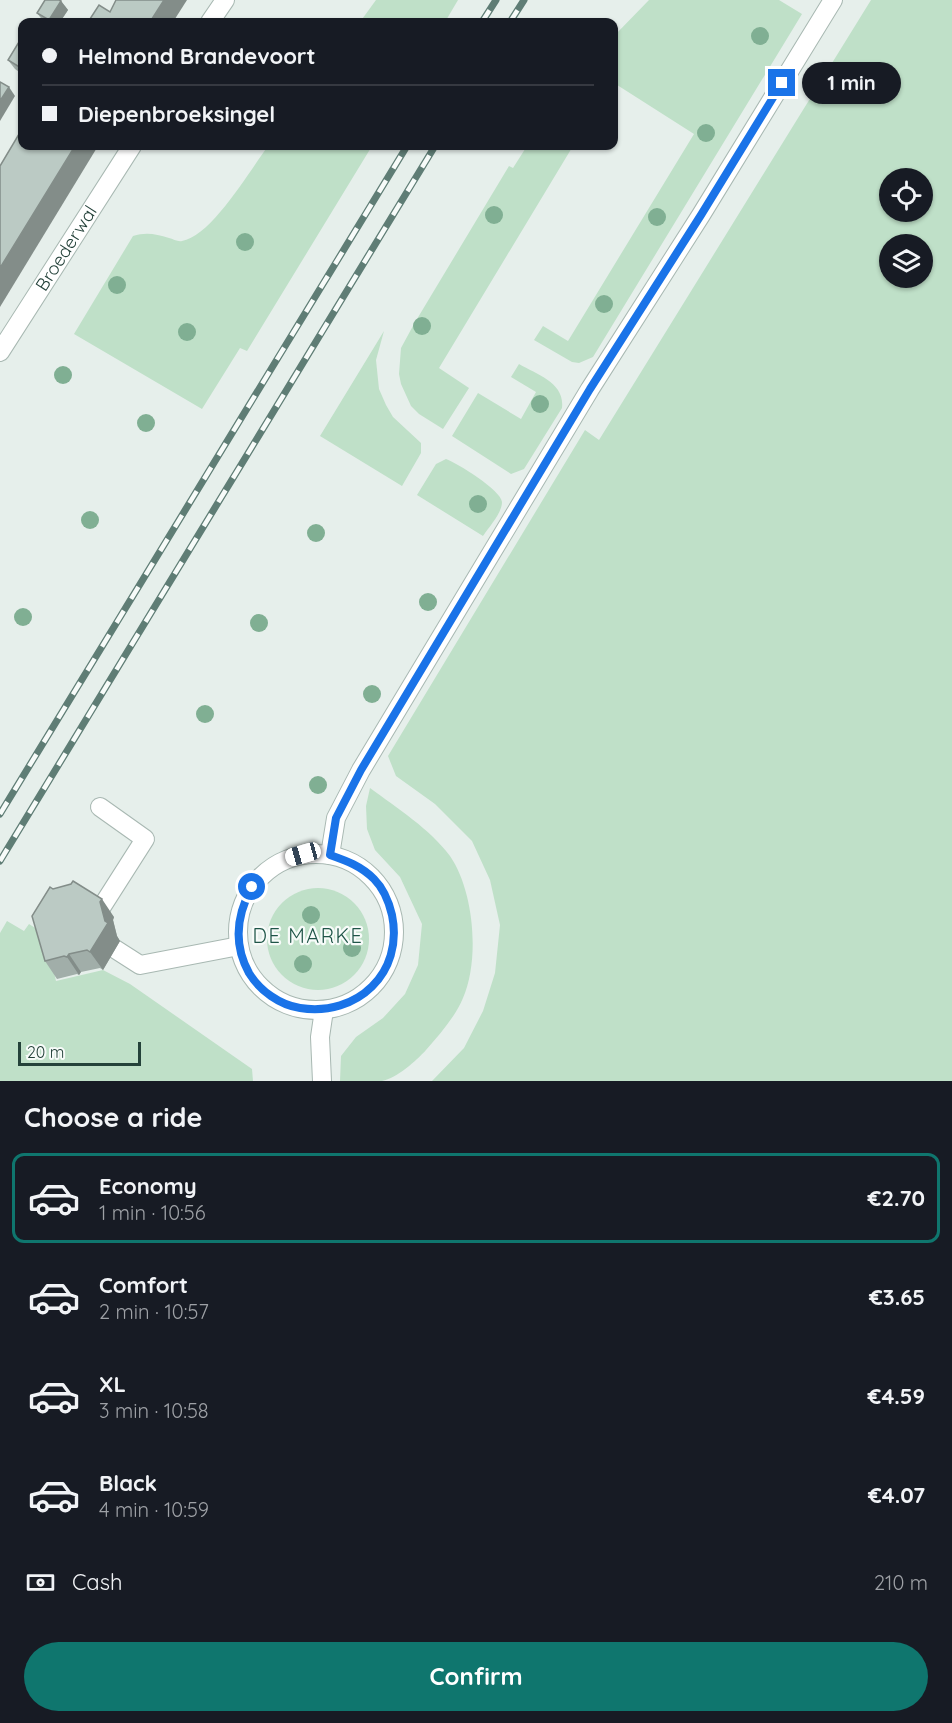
<!DOCTYPE html>
<meta charset="utf-8">
<style>
:root{--surface:#171b24;--page:#20242c;--text:#f1f3f6;--muted:#9ea1a6;--line:#363941;--accent:#0f766e}
body{margin:0;font-family:Quicksand,sans-serif;background:var(--page);color:var(--text);height:100vh;display:flex;flex-direction:column;font-size:22px;white-space:nowrap}
*{box-sizing:border-box;margin:0}
p{font-size:20px;color:var(--muted)}
.icon{flex:none;width:33px;height:33px;fill:none;stroke:currentColor;stroke-width:2;stroke-linecap:round;stroke-linejoin:round}
.map{position:relative;height:1081px;overflow:hidden}
.details{display:flex;flex-direction:column;background:var(--surface);flex:1}
.details>*{flex:none}
.top-card{position:absolute;left:18px;top:18px;width:600px;height:132px;border-radius:12px;box-shadow:0 2px 4px #0004;display:grid;align-content:center;height:132px;padding:0 24px;background:var(--surface)}
.controls{position:absolute;left:879px;top:168px;display:grid;gap:12px}
.controls a{display:grid;place-items:center;width:54px;height:54px;border-radius:50%;background:var(--surface);box-shadow:0 2px 4px #0004;font-size:30px}
.scale{position:absolute;left:18px;bottom:15px;width:123px;box-sizing:border-box;padding-left:6px;border:3px solid #24423a;border-top:0;font-size:16px;line-height:21px;white-space:nowrap;color:#24423a;-webkit-text-stroke:4px #f7fbf9;paint-order:stroke}
.end{position:absolute;width:27px;height:27px;margin:-14px;border:8px solid #1a73e8;background:#fff;box-shadow:0 0 0 3px #fff}
.from{border-radius:50%}
.bubble{position:absolute;height:42px;border-radius:21px;background:var(--surface);box-shadow:0 2px 4px #0004;font-size:20px;font-weight:800;line-height:42px;text-align:center}
.car{position:absolute;width:18px;height:36px;margin:-18px -9px;border-radius:8px;box-shadow:0 0 4px 2px #0007;background:linear-gradient(#fff 24%,#345 0 40%,#fff 0 76%,#345 0 86%,#fff 0)}
.top-card b{display:flex;align-items:center;gap:21px;height:57px;font-size:22px}
.top-card b+b{border-top:2px solid var(--line)}
.top-card i{width:15px;height:15px;background:var(--text)}
ul{padding:0;list-style:none}
li{display:flex;align-items:center;gap:18px;height:90px;margin:0 12px 9px;padding:0 12px;border:3px solid transparent;border-radius:12px}
li div{flex:1}
li b{display:block;font-size:22px}
li em{font-style:normal;font-weight:800}
li.current{border-color:var(--accent)}
li>.icon{width:54px;height:54px;stroke-width:1.5}
h2{padding:0 24px;font-size:27px;line-height:72px}
.pay{display:flex;align-items:center;gap:15px;height:66px;padding:0 24px;font-size:22px}
.pay p{margin-inline-start:auto}
.button{display:flex;gap:12px;margin-top:auto;padding:12px 24px}
.button a{flex:1;height:69px;border-radius:36px;background:var(--accent);color:#fff;font-size:24px;font-weight:800;line-height:69px;text-align:center}
.map>svg:first-child{display:block}
.green{fill:#bfe0c8;fill-rule:evenodd}
.lines{fill:none;stroke-linecap:round;stroke-linejoin:round}
.minor-casing{stroke:#a8b8b2;stroke-width:20}
.minor{stroke:#fff;stroke-width:18}
.rail-casing{stroke:#5f7d75;stroke-width:7}
.rail{stroke:#f7fbf9;stroke-width:4.5;stroke-dasharray:14;stroke-linecap:butt}
.tree{fill:#80af93}
.wall{fill:#a1aea9}
.shaded-wall{fill:#838d89}
.building{fill:#bbcac4;stroke:#838d89;stroke-width:1.5}
.route{stroke:#1a73e8;stroke-width:8}
.labels{text-anchor:middle;stroke-width:4.5;stroke-linejoin:round;paint-order:stroke}
.street-label{font-size:18px;fill:#24423a;stroke:#f7fbf9}
.neighbourhood-label{font-size:20px;letter-spacing:1.5px;fill:#1f5548;stroke:#f7fbf9}
</style>
<div class="map">
<svg width="952" height="1081" viewBox="0 0 952 1081">
<rect width="100%" height="100%" fill="#e6efeb"/>
<g class="green">
<polygon points="376,0 458,0 445,22 360,22"/>
<polygon points="649,0 779,0 802,14 593,357 579,363 572,362 534,340 543,326 568,341 694,134 614,83 614,36"/>
<path d="M871,0H952V1081H432L464,1048L483,1011L495,973L500,925L490,880L472,841L435,804L396,776L388,756L585,430L599,440ZM890,178H922V212H890ZM890,244H922V278H890Z"/>
<path d="M268,146H372L247,351L240,348L202,409L74,334L133,236C146,232 156,234 169,238C173,239 178,242 182,241C211,237 251,169 268,146Z"/>
<polygon points="527,146 573,146 439,368 469,388 443,429 419,414 411,406 401,384 399,374 401,348 414,324 509,166 513,168"/>
<polygon points="384,331 376,360 379,389 386,405 393,417 421,443 421,453 402,486 320,436"/>
<path d="M519,364C538,375 565,383 562,408L524,469L511,474L452,436L478,393L521,419L536,392L511,377Z"/>
<path d="M446,459C457,463 501,490 502,502C502,513 489,527 483,536L417,495L436,464Z"/>
<path d="M370,788C397,808 430,829 450,856C474,891 480,959 463,998C455,1017 440,1034 426,1050C416,1061 397,1078 382,1081C369,1081 354,1081 340,1081L341,1056L356,1037L383,1018L405,994L418,965L422,924L400,877L375,850L367,829L366,806Z"/>
<circle cx="318" cy="939" r="51"/>
<polygon points="7,921 24,931 29,924 46,935 56,981 103,970 130,984 252,1069 253,1081 0,1081 0,933"/>
</g>
<g class="lines">
<g class="minor-casing">
<g id="minor">
<polyline points="210,22 225,0"/>
<path id="s1" d="M0,352L132,146"/>
<polyline points="100,807 145,839 101,908"/>
<circle cx="316" cy="932" r="78"/>
<polyline points="330,855 336,818 361,770 590,389 701,215 833,0"/>
<polyline points="115,949 140,965 239,946"/>
<polyline points="322,1081 320,1037 324,1010"/>
</g>
</g>
<use href="#minor" class="minor"/>
<g class="rail-casing">
<g id="rail">
<polyline points="482,22 496,0"/>
<polyline points="510,22 524,0"/>
<polyline points="0,814 407,146"/>
<polyline points="0,861 435,146"/>
</g>
</g>
<use href="#rail" class="rail"/>
</g>
<g class="tree">
<circle cx="760" cy="36" r="9"/>
<circle cx="706" cy="133" r="9"/>
<circle cx="494" cy="215" r="9"/>
<circle cx="657" cy="217" r="9"/>
<circle cx="245" cy="242" r="9"/>
<circle cx="117" cy="285" r="9"/>
<circle cx="604" cy="304" r="9"/>
<circle cx="422" cy="326" r="9"/>
<circle cx="187" cy="332" r="9"/>
<circle cx="63" cy="375" r="9"/>
<circle cx="540" cy="404" r="9"/>
<circle cx="146" cy="423" r="9"/>
<circle cx="478" cy="504" r="9"/>
<circle cx="90" cy="520" r="9"/>
<circle cx="316" cy="533" r="9"/>
<circle cx="428" cy="602" r="9"/>
<circle cx="23" cy="617" r="9"/>
<circle cx="259" cy="623" r="9"/>
<circle cx="372" cy="694" r="9"/>
<circle cx="205" cy="714" r="9"/>
<circle cx="318" cy="785" r="9"/>
<circle cx="311" cy="915" r="9"/>
<circle cx="352" cy="948" r="9"/>
<circle cx="303" cy="964" r="9"/>
</g>
<g class="wall">
<polygon points="61,1 68,10 60,22 44,22 37,13"/>
<polygon points="22,37 22,74 15,69 8,60"/>
<polygon points="53,889 114,917 113,920 117,936 120,941 103,970 100,968 81,972 79,975 77,974 57,979 45,961"/>
</g>
<g class="shaded-wall">
<polygon points="164,0 187,0 173,22 150,22"/>
<polygon points="61,1 68,10 60,22 51,22 49,20"/>
<polygon points="9,87 15,96 0,121 0,101"/>
<polygon points="75,146 98,146 0,307 0,268"/>
<polygon points="102,899 114,917 113,920 117,936 120,941 103,970 90,952 105,921 100,902"/>
<polygon points="69,954 81,972 79,975 67,957"/>
</g>
<g class="building">
<polygon points="45,0 59,0 61,1 49,20 37,13"/>
<polygon points="116,0 164,0 150,22 88,22 99,5 110,12"/>
<polygon points="22,37 22,64 21,68 8,60"/>
<polygon points="0,82 9,87 0,101"/>
<polygon points="22,129 22,146 75,146 0,268 0,166"/>
<polygon points="73,881 102,899 100,902 105,921 108,923 90,952 87,950 69,954 67,957 64,956 45,961 32,916 50,887 53,889 71,884"/>
</g>
<g class="lines">
<path class="route" d="M252,887C236,916 233,944 249,973C260,991 280,1005 300,1008C357,1017 404,973 392,915C389,902 384,889 374,879C361,866 347,861 330,855L336,818L361,770L590,389L701,215L782,83"/>
</g>
<g class="labels">
<g class="street-label">
<text dy="6" stroke="none"><textPath href="#s1" startOffset="123">Broederwal</textPath></text>
</g>
<g class="neighbourhood-label">
<text x="308" y="943">DE MARKE</text>
</g>
</g>
</svg>
<div class="controls">
<a><svg class="icon" aria-label="locate" viewBox="0 0 24 24"><circle cx="12" cy="12" r="6"/><path d="M12 2v4M12 18v4M2 12h4M18 12h4"/></svg></a>
<a><svg class="icon" aria-label="layers" viewBox="0 0 24 24"><path d="M12 4l9 5-9 5-9-5zM3 14l9 5 9-5"/></svg></a>
</div>
<div class="scale">20 m</div>
<i class="end from" style="left:252px;top:887px"></i>
<i class="end" style="left:782px;top:83px"></i>
<div class="bubble" style="left:802px;top:62px;width:99px">1 min</div>
<i class="car" style="left:303px;top:854px;rotate:254deg"></i>
<div class="top-card">
<b><i class="from"></i>Helmond Brandevoort</b>
<b><i></i>Diepenbroeksingel</b>
</div>
</div>
<section class="details">
<h2>Choose a ride</h2>
<ul>
<li class="current"><svg class="icon" aria-label="car" viewBox="0 0 24 24"><path d="M5 17H2v-5l4-1 3-4h7l3 4 3 1v5h-3M9 17h6M6 11h13"/><circle cx="7" cy="17" r="2"/><circle cx="17" cy="17" r="2"/></svg><div><b>Economy</b><p>1 min · 10:56</p></div><em>€2.70</em></li>
<li><svg class="icon" aria-label="car" viewBox="0 0 24 24"><path d="M5 17H2v-5l4-1 3-4h7l3 4 3 1v5h-3M9 17h6M6 11h13"/><circle cx="7" cy="17" r="2"/><circle cx="17" cy="17" r="2"/></svg><div><b>Comfort</b><p>2 min · 10:57</p></div><em>€3.65</em></li>
<li><svg class="icon" aria-label="car" viewBox="0 0 24 24"><path d="M5 17H2v-5l4-1 3-4h7l3 4 3 1v5h-3M9 17h6M6 11h13"/><circle cx="7" cy="17" r="2"/><circle cx="17" cy="17" r="2"/></svg><div><b>XL</b><p>3 min · 10:58</p></div><em>€4.59</em></li>
<li><svg class="icon" aria-label="car" viewBox="0 0 24 24"><path d="M5 17H2v-5l4-1 3-4h7l3 4 3 1v5h-3M9 17h6M6 11h13"/><circle cx="7" cy="17" r="2"/><circle cx="17" cy="17" r="2"/></svg><div><b>Black</b><p>4 min · 10:59</p></div><em>€4.07</em></li>
</ul>
<div class="pay"><svg class="icon" aria-label="cash" viewBox="0 0 24 24"><path d="M3 7h18v10H3z"/><circle cx="12" cy="12" r="2"/></svg>Cash<p>210 m</p></div>
<div class="button"><a>Confirm</a></div>
</section>
